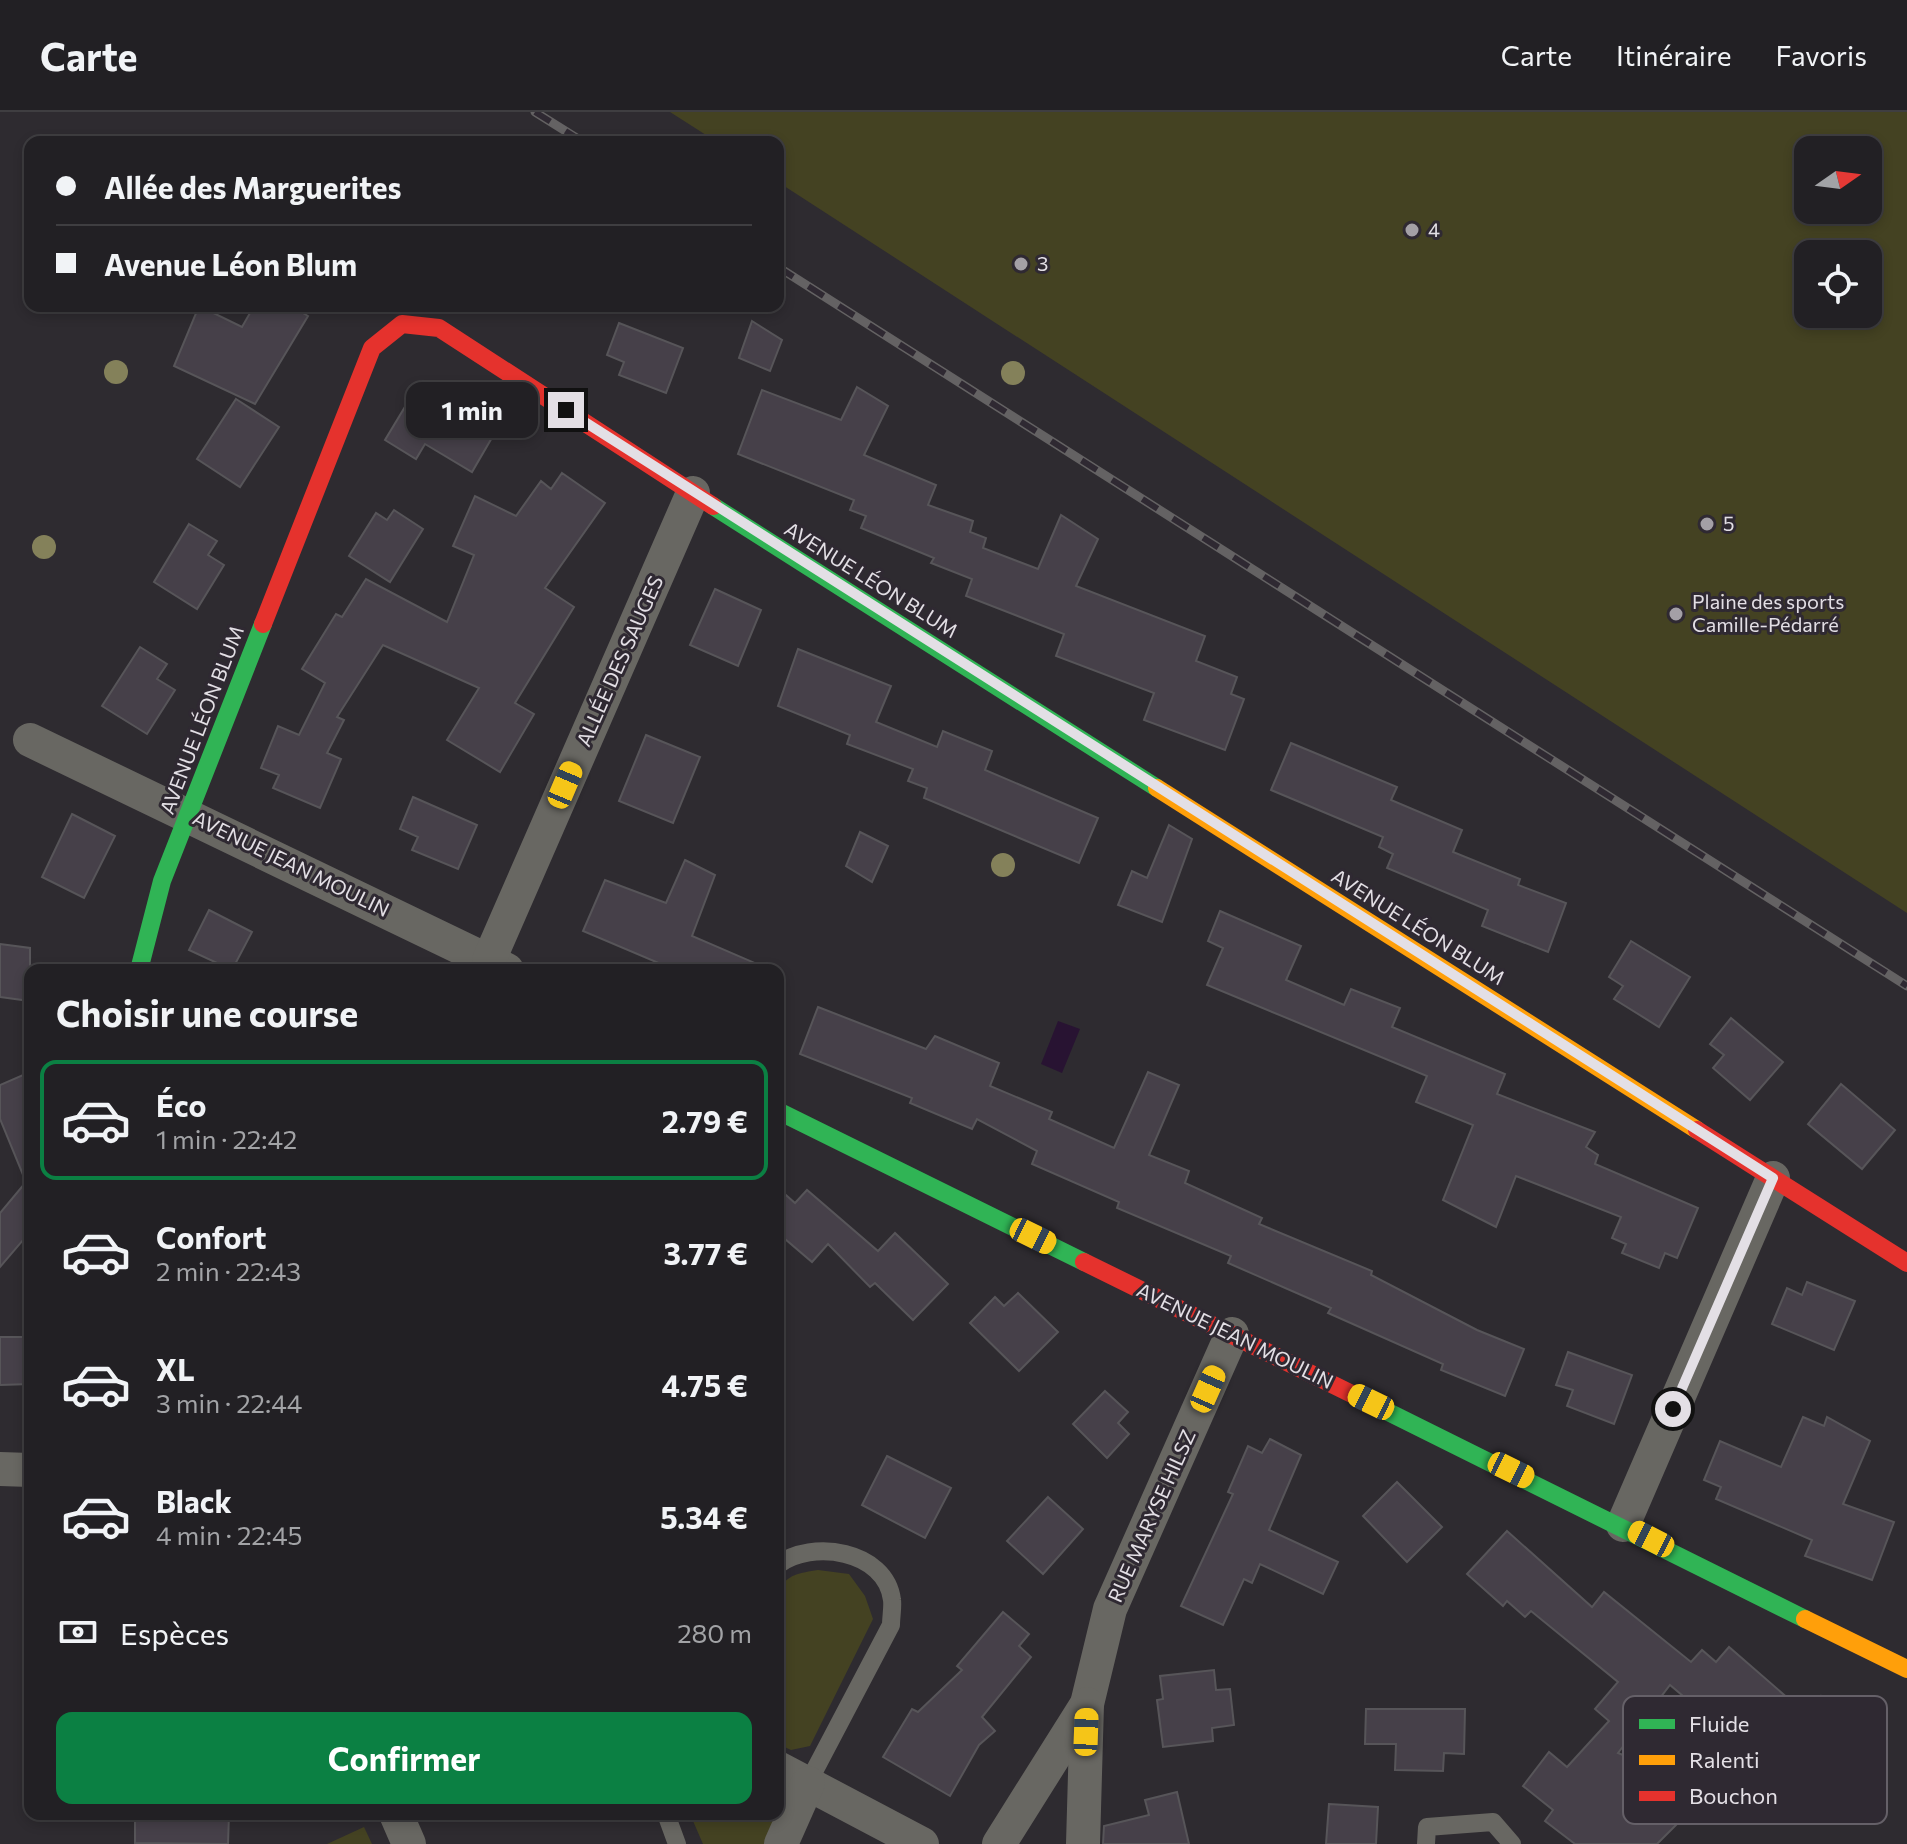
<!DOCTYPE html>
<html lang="fr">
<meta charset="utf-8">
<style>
:root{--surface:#222024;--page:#2e2d31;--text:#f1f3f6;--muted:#a2a3a6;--line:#3f3e41;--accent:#0b8043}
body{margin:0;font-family:Commissioner,sans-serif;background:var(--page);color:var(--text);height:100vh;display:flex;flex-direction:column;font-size:30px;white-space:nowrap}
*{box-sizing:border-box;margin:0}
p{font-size:26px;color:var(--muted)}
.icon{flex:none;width:44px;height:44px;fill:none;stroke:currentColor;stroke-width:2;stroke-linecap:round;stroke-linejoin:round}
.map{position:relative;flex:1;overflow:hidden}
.side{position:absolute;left:24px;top:852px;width:760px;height:856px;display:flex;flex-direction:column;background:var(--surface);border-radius:16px;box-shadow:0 4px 12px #0003,0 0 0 2px var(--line)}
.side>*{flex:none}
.hud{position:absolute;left:24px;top:24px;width:760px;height:176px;border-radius:16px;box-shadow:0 4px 12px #0003,0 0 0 2px var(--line);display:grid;align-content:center;height:176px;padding:0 32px;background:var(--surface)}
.needle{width:52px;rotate:76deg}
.buttons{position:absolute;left:1794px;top:24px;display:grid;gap:16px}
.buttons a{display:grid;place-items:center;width:88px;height:88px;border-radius:16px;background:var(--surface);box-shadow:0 4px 12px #0003,0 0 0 2px var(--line);font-size:40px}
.end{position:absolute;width:36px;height:36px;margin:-18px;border:10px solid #e3dfe5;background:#111;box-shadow:0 0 0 4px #111}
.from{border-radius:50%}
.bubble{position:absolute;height:56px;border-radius:16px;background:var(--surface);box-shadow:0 4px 12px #0003,0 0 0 2px var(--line);font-size:26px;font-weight:700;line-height:56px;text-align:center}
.car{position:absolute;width:24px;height:48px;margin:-24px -12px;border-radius:10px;box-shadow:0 0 6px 2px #0007;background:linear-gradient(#f5c518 24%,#345 0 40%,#f5c518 0 76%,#345 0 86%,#f5c518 0)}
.hud b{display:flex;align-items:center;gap:28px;height:76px;font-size:30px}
.hud b+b{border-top:2px solid var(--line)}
.hud i{width:20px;height:20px;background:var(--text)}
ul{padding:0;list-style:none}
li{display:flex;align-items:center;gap:24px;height:120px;margin:0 16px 12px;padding:0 16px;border:4px solid transparent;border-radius:16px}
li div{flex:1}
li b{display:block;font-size:30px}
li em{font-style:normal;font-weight:700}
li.on{border-color:var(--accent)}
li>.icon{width:72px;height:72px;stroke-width:1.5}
h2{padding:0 32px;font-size:36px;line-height:96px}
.pay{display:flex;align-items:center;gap:20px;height:88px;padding:0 32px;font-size:30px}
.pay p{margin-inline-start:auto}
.cta{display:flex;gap:16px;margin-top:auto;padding:16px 32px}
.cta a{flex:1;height:92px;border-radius:16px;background:var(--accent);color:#fff;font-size:32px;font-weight:700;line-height:92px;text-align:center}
header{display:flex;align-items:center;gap:48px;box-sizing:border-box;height:112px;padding:0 40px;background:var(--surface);border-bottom:2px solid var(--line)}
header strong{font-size:38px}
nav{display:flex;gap:44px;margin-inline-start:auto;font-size:28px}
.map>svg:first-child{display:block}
.green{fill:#444222;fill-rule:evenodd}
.water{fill:#281332}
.building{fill:#464049;stroke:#575559;stroke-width:2}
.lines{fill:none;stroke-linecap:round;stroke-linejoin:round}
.lane{stroke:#686762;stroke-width:18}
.street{stroke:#686762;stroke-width:34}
.fast{stroke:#30b455;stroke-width:18}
.slow{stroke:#ff9f0a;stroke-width:18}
.jam{stroke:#e5322d;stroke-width:18}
.rail-casing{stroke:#646263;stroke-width:9}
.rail{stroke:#2f2932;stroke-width:6;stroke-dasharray:18;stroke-linecap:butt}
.tree{fill:#84815a}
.route{stroke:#e3dfe5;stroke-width:10}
.poi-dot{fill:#a4a0a6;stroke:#2f2932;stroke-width:3}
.labels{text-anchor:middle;stroke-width:6;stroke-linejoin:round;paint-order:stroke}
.poi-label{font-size:20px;fill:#e3dfe5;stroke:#2f2932;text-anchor:start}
.street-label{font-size:20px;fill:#e3dfe5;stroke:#2f2932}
.key{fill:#2f2932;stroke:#656068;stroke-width:2}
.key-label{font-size:22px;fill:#e3dfe5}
</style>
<header>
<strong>Carte</strong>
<nav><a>Carte</a><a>Itinéraire</a><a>Favoris</a></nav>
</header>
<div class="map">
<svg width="1907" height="1732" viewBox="0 0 1907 1732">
<rect width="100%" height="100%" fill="#2e2b30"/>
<g class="green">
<path d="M670,0H1907V801L778,70V30H717ZM1808,38H1868V98H1808ZM1868,142V202H1808V142Z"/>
<path d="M818,1458L849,1462L865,1484L873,1507L810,1634L791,1638L778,1632V1479C787,1462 800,1461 818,1458Z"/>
<polygon points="778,1679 783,1691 764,1732 703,1732 690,1702 778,1702"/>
<polygon points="364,1715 372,1732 327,1732"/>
</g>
<polygon class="water" points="1058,909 1080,917 1062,961 1041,952"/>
<g class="building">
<polygon points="199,194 242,215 254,194 291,194 308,204 255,292 174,254"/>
<polygon points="752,209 782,228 770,259 739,246"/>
<polygon points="619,211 683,236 666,281 619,263 624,250 607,243"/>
<polygon points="420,270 497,317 472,360 425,332 416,347 385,328"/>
<polygon points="857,275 888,294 864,343 936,373 928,393 973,409 970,420 986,426 983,436 1038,457 1061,403 1098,427 1076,474 1205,524 1196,549 1237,565 1231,582 1244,587 1225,638 1144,608 1154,581 1056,544 1064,522 966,484 972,467 931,451 934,446 861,416 866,404 850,398 854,388 738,342 762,278 841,308"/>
<polygon points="236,287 279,315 240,375 197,347"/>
<polygon points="562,361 605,391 545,476 574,495 515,591 534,602 500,660 447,628 479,576 383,533 337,605 344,608 327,641 341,647 320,696 273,676 279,663 261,656 278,614 299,623 325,571 302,557 336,502 342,505 366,467 447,510 474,443 453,434 475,384 516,404 541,369 551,377"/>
<polygon points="394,398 423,417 390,470 349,444 376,401 387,408"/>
<polygon points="189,412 217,429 208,443 224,453 197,497 154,470"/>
<polygon points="715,477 761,498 738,554 690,533"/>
<polygon points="140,535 167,552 157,567 175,578 147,622 102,594"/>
<polygon points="798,537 891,574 876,610 937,635 943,619 992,639 985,658 1098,706 1079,751 924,686 927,676 908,669 913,657 847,632 850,623 778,594"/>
<polygon points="646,623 700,645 673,711 619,689"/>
<polygon points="1291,631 1397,675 1391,688 1462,718 1453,740 1520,767 1518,773 1566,791 1548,840 1482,814 1488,798 1387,756 1393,742 1379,735 1383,725 1271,678"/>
<polygon points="413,685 477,713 458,757 412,738 418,725 400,717"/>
<polygon points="72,702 115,724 84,786 42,765"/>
<polygon points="1169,713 1192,727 1162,810 1118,793 1132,759 1147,766"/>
<polygon points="860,720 888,734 872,770 846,754"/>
<polygon points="685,748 715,763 692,824 771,858 675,858 583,819 605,768 666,791"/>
<polygon points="209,798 252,820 232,858 189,838"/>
<polygon points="1220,799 1301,834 1286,868 1344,893 1351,877 1400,896 1392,915 1505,962 1497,982 1595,1020 1586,1035 1598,1043 1595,1052 1698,1096 1677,1146 1665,1141 1659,1156 1622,1141 1626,1132 1612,1126 1621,1105 1516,1064 1496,1115 1443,1088 1473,1013 1416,990 1427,964 1207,873 1223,836 1208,829"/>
<polygon points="1631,829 1690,865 1659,915 1614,887 1623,874 1609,865"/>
<polygon points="0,832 30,836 30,889 0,885"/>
<polygon points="818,895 926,937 935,924 999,951 990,974 1052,1000 1049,1007 1114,1036 1148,960 1179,973 1149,1043 1189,1059 1185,1071 1262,1106 1259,1112 1372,1159 1371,1163 1477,1218 1524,1237 1505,1284 1441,1258 1443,1252 1328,1201 1331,1196 1228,1151 1231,1144 1117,1096 1119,1090 1032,1052 1037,1039 977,1007 972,1017 910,991 912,986 800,942"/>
<polygon points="1731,906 1783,950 1750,988 1713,956 1724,943 1710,932"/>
<polygon points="30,960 30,1120 0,1155 0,1101 26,1070 0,1007 0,973"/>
<polygon points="1841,972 1895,1018 1862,1057 1808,1012"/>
<polygon points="778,1076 795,1091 807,1078 878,1139 895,1121 948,1172 913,1208 875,1171 870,1175 828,1132 812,1150 778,1121"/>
<polygon points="1807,1170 1855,1189 1834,1238 1772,1212 1787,1176 1802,1183"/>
<polygon points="1018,1181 1058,1220 1019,1259 970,1211 995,1185 1004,1194"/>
<polygon points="0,1225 30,1225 30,1272 0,1273"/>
<polygon points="1568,1240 1632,1263 1614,1312 1567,1294 1573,1278 1556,1273"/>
<polygon points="1105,1279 1128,1300 1118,1311 1129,1322 1107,1346 1073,1312"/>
<polygon points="1803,1305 1824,1314 1827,1305 1870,1329 1843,1392 1894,1410 1872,1468 1805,1444 1812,1428 1716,1387 1721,1375 1704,1368 1720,1329 1781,1355"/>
<polygon points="1270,1327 1301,1343 1269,1418 1338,1450 1323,1482 1260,1452 1252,1471 1244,1467 1223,1513 1181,1494 1233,1382 1228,1380 1248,1334 1262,1341"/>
<polygon points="887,1344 951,1376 925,1426 862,1393"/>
<polygon points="1397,1370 1442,1415 1407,1450 1363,1404"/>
<polygon points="1048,1385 1083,1417 1043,1462 1007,1429"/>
<polygon points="1507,1419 1592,1495 1604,1480 1691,1550 1702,1538 1716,1550 1729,1535 1805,1601 1821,1584 1882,1638 1838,1685 1741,1597 1723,1618 1670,1573 1618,1641 1673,1663 1701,1688 1657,1732 1575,1732 1545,1709 1553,1698 1523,1674 1549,1640 1567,1655 1609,1609 1595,1597 1618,1570 1531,1499 1525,1505 1507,1489 1503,1494 1467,1462"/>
<polygon points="1003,1500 1029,1522 1019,1534 1031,1545 982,1605 995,1619 979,1633 950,1684 883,1645 912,1597 918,1600 962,1558 957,1554"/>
<polygon points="1214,1558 1216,1578 1230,1577 1234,1613 1212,1616 1213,1629 1163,1635 1157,1588 1163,1587 1160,1564"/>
<polygon points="1366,1597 1465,1597 1464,1642 1444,1641 1443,1659 1395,1658 1396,1632 1365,1632"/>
<polygon points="1177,1680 1189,1732 1103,1732 1104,1714 1149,1703 1145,1688"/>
<polygon points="1329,1692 1378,1695 1376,1732 1326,1732"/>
<polygon points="135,1702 229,1702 228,1732 135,1731"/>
</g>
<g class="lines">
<g class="lane">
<path d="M778,1453C811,1427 886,1438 892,1488C893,1495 891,1505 891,1513L808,1671"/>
<polyline points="666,1702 677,1732"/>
<polyline points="1426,1732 1427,1715 1493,1710 1512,1732"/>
</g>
<g class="street">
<polyline points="30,628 507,858"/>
<polyline points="489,848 693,381"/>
<polyline points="0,1357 30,1358"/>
<polyline points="1623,1413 1773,1066"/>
<polyline points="778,1656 922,1732"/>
<polyline points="396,1702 409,1732"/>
<polyline points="781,1732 808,1671"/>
<polyline points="999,1732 1087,1592 1110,1497 1232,1222"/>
<polyline points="1083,1732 1087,1592"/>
</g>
<g class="fast">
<polyline points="713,394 1157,676"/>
<polyline points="139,858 162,769 263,512"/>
<polyline points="778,999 1084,1150"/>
<polyline points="1360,1286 1805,1507"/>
</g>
<g class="slow">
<polyline points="1157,676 1697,1018"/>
<polyline points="1805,1507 1907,1557"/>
</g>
<g class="jam">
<polyline points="263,512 372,236 402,212 439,216 713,394"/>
<polyline points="1697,1018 1907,1151"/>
<polyline points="1084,1150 1360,1286"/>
</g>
<g class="rail-casing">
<g id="rail">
<polyline points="535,0 583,30"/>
<polyline points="778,155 1907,874"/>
</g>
</g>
<use href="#rail" class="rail"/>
</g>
<g class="tree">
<circle cx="116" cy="260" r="12"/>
<circle cx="1013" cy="261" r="12"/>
<circle cx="44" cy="435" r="12"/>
<circle cx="1003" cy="753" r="12"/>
</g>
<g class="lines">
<polyline class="route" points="566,298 1773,1066 1673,1297"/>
</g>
<g class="poi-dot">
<circle cx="1412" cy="118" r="8"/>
<circle cx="1021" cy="152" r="8"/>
<circle cx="1707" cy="412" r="8"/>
<circle cx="1676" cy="502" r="8"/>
</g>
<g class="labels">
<g class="poi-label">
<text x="1428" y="125">4</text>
<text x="1037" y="159">3</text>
<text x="1723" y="419">5</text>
<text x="1692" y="497">Plaine des sports<tspan x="1692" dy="23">Camille-Pédarré</tspan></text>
</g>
<g class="street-label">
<text transform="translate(871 468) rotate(32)" y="7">AVENUE LÉON BLUM</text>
<text transform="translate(620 549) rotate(-66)" y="7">ALLÉE DES SAUGES</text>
<text transform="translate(202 608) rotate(-69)" y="7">AVENUE LÉON BLUM</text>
<text transform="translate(291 752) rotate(26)" y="7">AVENUE JEAN MOULIN</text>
<text transform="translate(1418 815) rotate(32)" y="7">AVENUE LÉON BLUM</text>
<text transform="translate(1235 1224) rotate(26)" y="7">AVENUE JEAN MOULIN</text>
<text transform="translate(1152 1404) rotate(-66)" y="7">RUE MARYSE HILSZ</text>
</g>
</g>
<rect x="1623" y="1584" width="264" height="128" rx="12" class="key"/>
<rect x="1639" y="1607" width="36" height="10" fill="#30b455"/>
<rect x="1639" y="1643" width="36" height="10" fill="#ff9f0a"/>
<rect x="1639" y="1679" width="36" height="10" fill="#e5322d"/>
<g class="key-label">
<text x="1689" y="1620">Fluide</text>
<text x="1689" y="1656">Ralenti</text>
<text x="1689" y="1692">Bouchon</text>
</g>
</svg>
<div class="buttons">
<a><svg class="needle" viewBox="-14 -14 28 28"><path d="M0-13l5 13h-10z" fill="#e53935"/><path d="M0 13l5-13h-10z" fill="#a2a3a6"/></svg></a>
<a><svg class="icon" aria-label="locate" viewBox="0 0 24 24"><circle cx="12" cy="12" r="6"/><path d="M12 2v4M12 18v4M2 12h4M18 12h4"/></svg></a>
</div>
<i class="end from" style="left:1673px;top:1297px"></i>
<i class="end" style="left:566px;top:298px"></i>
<div class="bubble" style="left:406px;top:270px;width:132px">1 min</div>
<i class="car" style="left:565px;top:673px;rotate:23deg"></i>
<i class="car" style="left:1033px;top:1124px;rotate:116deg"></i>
<i class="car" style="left:1208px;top:1277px;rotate:24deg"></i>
<i class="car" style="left:1371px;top:1290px;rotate:296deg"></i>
<i class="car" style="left:1511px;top:1358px;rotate:116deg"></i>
<i class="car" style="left:1651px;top:1427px;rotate:297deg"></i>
<i class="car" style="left:1086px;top:1620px;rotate:2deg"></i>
<div class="hud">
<b><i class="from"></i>Allée des Marguerites</b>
<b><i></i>Avenue Léon Blum</b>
</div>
<section class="side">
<h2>Choisir une course</h2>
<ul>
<li class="on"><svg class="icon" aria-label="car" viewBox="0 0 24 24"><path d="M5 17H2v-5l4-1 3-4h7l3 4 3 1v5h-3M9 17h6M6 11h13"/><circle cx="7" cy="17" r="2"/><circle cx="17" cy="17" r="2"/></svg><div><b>Éco</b><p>1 min · 22:42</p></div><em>2.79 €</em></li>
<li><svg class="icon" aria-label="car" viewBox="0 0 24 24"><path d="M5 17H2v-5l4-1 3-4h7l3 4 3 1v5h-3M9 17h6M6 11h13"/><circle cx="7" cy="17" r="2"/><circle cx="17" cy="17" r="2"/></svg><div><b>Confort</b><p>2 min · 22:43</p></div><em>3.77 €</em></li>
<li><svg class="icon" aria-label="car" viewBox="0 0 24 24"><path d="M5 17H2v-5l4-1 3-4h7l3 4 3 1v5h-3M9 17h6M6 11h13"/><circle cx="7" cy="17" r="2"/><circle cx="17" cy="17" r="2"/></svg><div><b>XL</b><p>3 min · 22:44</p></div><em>4.75 €</em></li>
<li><svg class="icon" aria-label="car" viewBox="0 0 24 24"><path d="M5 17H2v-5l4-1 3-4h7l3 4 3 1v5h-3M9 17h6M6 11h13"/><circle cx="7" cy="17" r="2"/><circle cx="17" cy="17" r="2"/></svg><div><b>Black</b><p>4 min · 22:45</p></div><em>5.34 €</em></li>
</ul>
<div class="pay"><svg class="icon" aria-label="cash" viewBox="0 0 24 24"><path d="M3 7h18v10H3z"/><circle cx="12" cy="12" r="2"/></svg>Espèces<p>280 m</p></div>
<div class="cta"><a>Confirmer</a></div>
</section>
</div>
